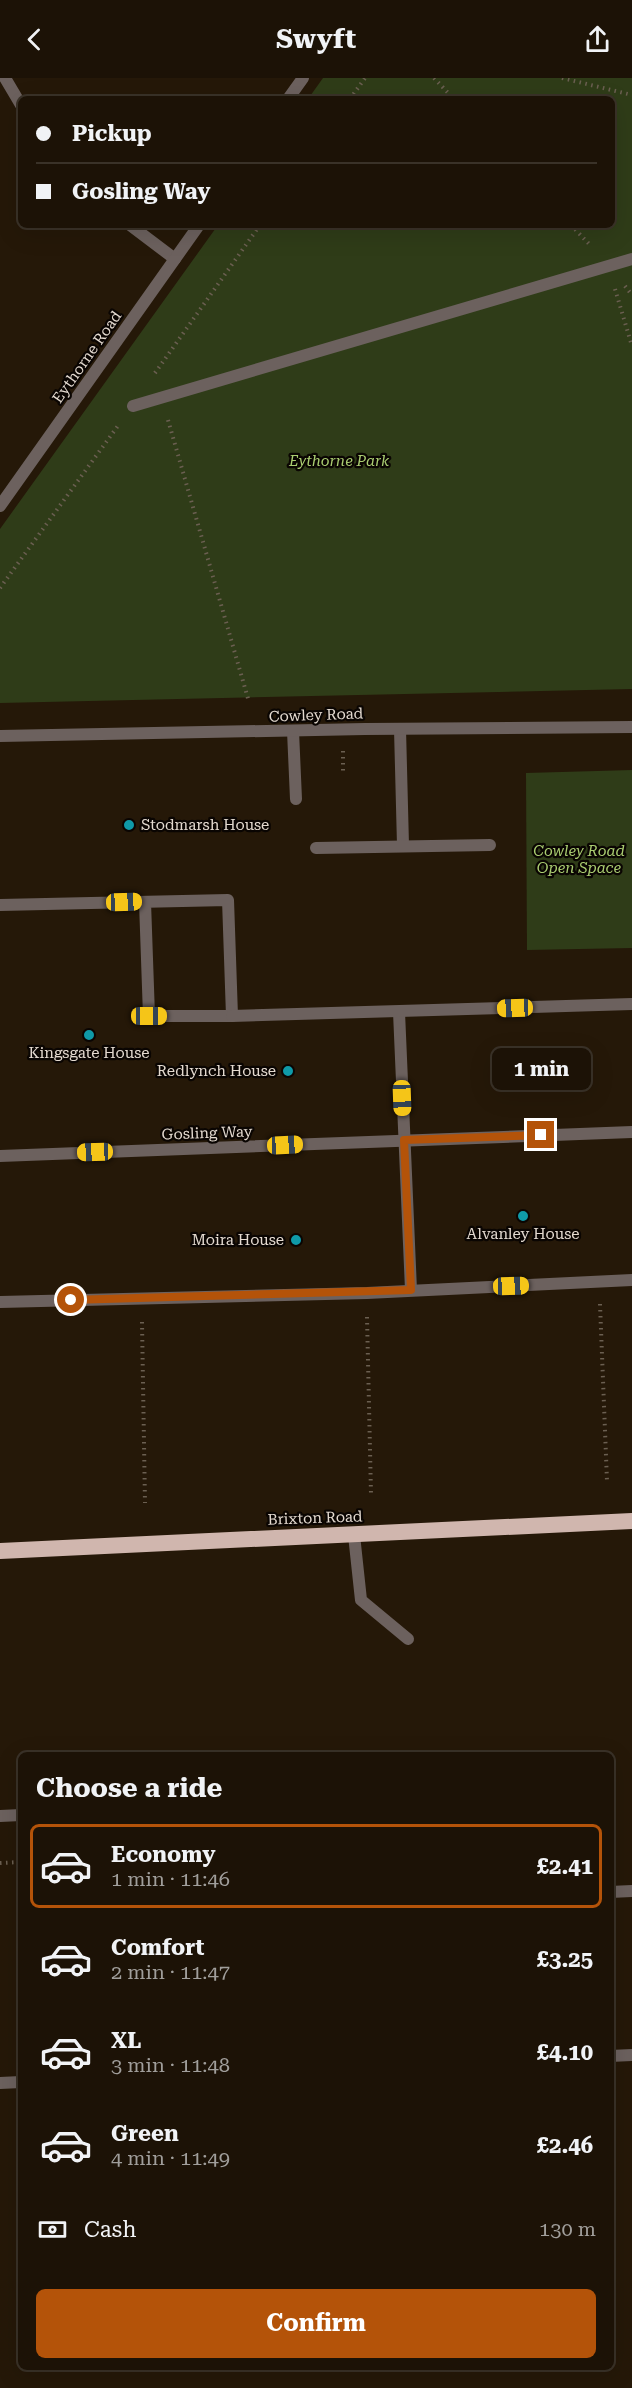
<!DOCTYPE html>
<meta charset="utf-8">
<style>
:root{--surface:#1c1206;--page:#251b10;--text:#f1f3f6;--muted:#a09e9b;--line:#3a3228;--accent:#b45309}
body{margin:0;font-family:"Roboto Serif",serif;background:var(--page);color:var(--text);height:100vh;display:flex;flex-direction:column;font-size:22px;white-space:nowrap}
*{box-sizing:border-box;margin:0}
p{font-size:20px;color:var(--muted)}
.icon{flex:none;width:33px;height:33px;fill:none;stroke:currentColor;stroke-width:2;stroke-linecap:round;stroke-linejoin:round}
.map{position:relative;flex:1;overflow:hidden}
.details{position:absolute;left:18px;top:1674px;width:596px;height:618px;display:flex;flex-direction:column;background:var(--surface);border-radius:9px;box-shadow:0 6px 24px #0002,0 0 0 2px var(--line)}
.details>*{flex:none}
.banner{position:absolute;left:18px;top:18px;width:597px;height:132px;border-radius:9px;box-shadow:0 6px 24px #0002,0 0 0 2px var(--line);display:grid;align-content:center;height:132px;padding:0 18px;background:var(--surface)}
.end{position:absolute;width:27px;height:27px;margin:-14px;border:8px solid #b45309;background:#fff;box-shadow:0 0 0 3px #fff}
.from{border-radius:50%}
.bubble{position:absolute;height:42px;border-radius:9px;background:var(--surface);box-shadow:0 6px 24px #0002,0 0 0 2px var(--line);font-size:20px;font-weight:700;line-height:42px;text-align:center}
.car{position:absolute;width:18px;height:36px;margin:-18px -9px;border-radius:8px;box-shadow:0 0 4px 2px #0007;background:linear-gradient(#f5c518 24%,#345 0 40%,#f5c518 0 76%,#345 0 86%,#f5c518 0)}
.banner b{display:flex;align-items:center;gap:21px;height:57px;font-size:22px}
.banner b+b{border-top:2px solid var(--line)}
.banner i{width:15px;height:15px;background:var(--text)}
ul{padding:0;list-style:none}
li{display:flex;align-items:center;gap:18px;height:84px;margin:0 12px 9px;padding:0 6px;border:3px solid transparent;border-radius:9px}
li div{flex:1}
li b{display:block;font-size:22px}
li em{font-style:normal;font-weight:700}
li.active{border-color:var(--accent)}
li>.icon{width:54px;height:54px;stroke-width:1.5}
h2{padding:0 18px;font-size:27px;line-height:72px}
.pay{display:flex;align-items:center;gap:15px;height:66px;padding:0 18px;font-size:22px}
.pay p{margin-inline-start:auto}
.button{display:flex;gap:12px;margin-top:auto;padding:12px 18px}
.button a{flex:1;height:69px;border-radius:9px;background:var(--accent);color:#fff;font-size:24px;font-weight:700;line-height:69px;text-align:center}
header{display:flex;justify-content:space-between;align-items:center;height:78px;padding:0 18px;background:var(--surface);font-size:27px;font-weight:700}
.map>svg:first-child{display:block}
.green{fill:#2f3c18}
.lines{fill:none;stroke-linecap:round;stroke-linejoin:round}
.path{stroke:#6b5f51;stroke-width:4;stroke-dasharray:1.5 4.5;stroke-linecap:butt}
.service{stroke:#6c615e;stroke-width:12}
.pedestrian{stroke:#6c615e;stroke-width:12}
.minor{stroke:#6c615e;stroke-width:12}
.trunk{stroke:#d0b6ae;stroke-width:16}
.route{stroke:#b45309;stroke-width:8}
.culture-dot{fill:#0f9aa8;stroke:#0a0502;stroke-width:2}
.labels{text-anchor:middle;stroke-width:4.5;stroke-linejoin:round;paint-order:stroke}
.street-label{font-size:15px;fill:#e4dad0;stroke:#0a0502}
.park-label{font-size:15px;font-style:italic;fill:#aacd71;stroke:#0a0502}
.poi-label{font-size:15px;fill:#e4dad0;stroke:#0a0502}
</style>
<header><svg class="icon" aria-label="back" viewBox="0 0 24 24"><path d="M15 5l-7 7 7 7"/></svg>Swyft<svg class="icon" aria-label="share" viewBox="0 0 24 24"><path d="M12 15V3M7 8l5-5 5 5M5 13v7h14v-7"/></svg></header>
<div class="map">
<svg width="632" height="2310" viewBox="0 0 632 2310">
<rect width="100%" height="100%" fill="#251808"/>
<g class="green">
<polygon points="323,0 632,0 632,611 0,625 0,451 218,147 612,147 612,21 308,21"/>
<polygon points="632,692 632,870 527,872 526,695"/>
</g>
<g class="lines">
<g class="path">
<polyline points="434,0 454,21"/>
<polyline points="562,0 632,17"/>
<polyline points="350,21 365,0"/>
<polyline points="571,147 591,168"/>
<polyline points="625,208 632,217"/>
<polyline points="615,211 632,268"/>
<polyline points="155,295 260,147"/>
<polyline points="168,342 249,624"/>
<polyline points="0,510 120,345"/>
<polyline points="343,673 343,693"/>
<polyline points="600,1226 607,1403"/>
<polyline points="367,1239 371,1416"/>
<polyline points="142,1244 145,1425"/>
<polyline points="0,1785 21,1784"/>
</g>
<g class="service">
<polyline points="293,653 296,721"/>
<polyline points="0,827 228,822 232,938 149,938 145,824"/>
<polyline points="399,934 411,1212"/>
<polyline points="232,938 632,926"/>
<polyline points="0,1078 632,1054"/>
<polyline points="0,1224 367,1215 632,1202"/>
<polyline points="354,1457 361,1522 408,1561"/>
<polyline points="0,1738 21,1737"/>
<polyline points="610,1814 632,1813"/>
</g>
<polyline class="pedestrian" points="133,328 632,181"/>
<g class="minor">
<polyline points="5,0 21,27"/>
<polyline points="288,21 303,0"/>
<polyline points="130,147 175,181"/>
<polyline points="0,428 199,147"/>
<polyline points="400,651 403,767"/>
<polyline points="0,658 365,651 632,649"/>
<polyline points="316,770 490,767"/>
<polyline points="610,1978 632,1977"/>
<polyline points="0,2005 21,2004"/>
</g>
<polyline class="trunk" points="0,1473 632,1443"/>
</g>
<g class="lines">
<polyline class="route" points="71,1222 411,1212 404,1062 541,1057"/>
</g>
<g class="culture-dot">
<circle cx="129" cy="747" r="6"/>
<circle cx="89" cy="957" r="6"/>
<circle cx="288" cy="993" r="6"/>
<circle cx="523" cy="1138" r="6"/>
<circle cx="296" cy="1162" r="6"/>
</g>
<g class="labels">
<g class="street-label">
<text transform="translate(87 279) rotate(-55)" y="5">Eythorne Road</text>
<text transform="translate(316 637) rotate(-2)" y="5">Cowley Road</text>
<text transform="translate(207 1055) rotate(-2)" y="5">Gosling Way</text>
<text transform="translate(315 1440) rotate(-2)" y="5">Brixton Road</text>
</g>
<g class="park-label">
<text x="339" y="388">Eythorne Park</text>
<text x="579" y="778">Cowley Road<tspan x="579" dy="17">Open Space</tspan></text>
</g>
<g class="poi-label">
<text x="141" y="752" text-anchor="start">Stodmarsh House</text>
<text x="89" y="980">Kingsgate House</text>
<text x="276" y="998" text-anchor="end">Redlynch House</text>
<text x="523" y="1161">Alvanley House</text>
<text x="284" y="1167" text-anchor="end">Moira House</text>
</g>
</g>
</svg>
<i class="end from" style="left:71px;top:1222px"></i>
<i class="end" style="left:541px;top:1057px"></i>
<div class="bubble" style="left:492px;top:970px;width:99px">1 min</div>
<i class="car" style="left:124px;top:824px;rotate:88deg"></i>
<i class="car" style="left:515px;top:930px;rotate:268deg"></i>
<i class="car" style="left:149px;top:938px;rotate:90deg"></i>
<i class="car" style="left:402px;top:1020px;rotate:178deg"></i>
<i class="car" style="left:285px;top:1067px;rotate:87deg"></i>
<i class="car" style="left:95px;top:1074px;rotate:268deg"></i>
<i class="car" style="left:511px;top:1208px;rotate:88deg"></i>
<div class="banner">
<b><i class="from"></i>Pickup</b>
<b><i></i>Gosling Way</b>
</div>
<section class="details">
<h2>Choose a ride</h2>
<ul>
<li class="active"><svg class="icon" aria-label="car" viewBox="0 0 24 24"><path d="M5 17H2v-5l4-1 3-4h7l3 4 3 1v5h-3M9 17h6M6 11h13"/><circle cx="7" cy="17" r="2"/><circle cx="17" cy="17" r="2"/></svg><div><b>Economy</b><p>1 min · 11:46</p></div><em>£2.41</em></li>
<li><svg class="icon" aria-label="car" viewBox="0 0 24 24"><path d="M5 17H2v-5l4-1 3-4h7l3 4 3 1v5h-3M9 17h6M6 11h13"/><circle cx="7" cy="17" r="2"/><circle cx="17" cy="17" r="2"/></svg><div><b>Comfort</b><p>2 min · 11:47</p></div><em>£3.25</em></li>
<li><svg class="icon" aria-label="car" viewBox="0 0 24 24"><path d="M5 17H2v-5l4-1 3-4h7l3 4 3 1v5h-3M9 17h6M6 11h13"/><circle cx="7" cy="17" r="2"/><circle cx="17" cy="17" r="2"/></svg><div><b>XL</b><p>3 min · 11:48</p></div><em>£4.10</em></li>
<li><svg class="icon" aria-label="car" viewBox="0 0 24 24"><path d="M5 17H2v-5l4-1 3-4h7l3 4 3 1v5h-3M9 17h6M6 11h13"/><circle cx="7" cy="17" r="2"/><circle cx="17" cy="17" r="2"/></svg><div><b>Green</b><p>4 min · 11:49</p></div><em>£2.46</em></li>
</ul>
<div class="pay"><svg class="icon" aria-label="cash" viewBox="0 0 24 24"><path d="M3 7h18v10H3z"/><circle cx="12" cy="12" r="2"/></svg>Cash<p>130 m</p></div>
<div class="button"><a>Confirm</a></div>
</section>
</div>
